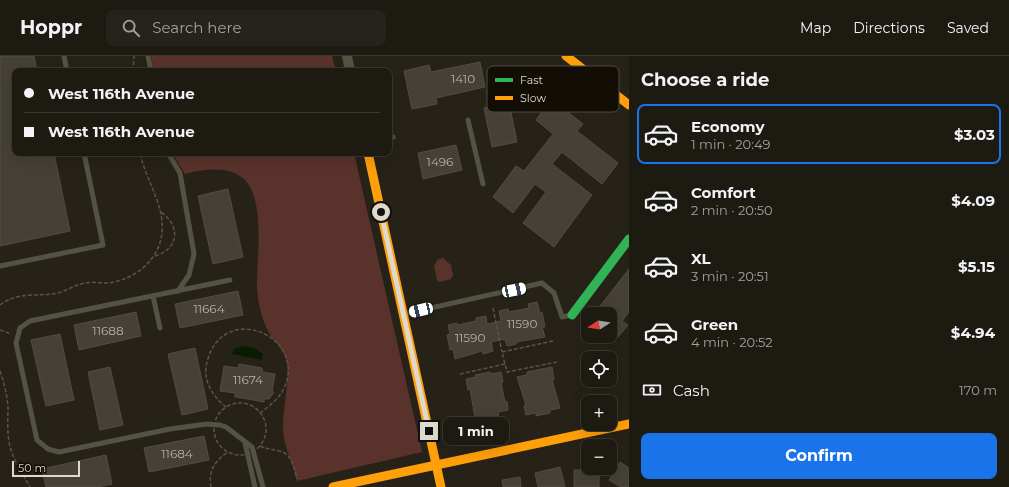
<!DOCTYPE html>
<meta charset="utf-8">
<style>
:root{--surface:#1d1a12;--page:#25231b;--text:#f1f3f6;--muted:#a0a19f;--line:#3b3832;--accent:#1a73e8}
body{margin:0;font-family:Montserrat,sans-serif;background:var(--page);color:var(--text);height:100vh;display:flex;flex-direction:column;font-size:15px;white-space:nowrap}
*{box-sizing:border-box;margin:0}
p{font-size:13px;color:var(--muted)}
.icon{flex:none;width:22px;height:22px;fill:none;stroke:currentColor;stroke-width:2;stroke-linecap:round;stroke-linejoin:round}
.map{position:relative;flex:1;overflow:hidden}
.details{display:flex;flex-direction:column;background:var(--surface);width:380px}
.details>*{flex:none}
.hud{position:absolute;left:12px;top:12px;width:380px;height:88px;border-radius:8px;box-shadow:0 4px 16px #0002,0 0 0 1px var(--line);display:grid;align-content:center;height:88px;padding:0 12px;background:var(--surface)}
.needle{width:26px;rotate:258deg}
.tools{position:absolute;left:581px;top:251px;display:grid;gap:8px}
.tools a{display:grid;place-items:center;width:36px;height:36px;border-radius:8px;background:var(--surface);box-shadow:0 4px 16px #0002,0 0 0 1px var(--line);font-size:20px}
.scale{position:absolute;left:12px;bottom:10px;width:68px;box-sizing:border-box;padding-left:4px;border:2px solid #ded8cd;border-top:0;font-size:11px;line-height:14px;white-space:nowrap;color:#ded8cd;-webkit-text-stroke:3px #120e06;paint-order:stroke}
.end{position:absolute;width:18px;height:18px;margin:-9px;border:5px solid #ded8cd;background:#111;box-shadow:0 0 0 2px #111}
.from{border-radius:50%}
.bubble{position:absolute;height:28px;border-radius:8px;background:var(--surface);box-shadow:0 4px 16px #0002,0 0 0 1px var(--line);font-size:13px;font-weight:700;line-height:28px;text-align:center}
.car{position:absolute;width:12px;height:24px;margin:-12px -6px;border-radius:5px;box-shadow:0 0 3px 1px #0007;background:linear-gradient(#fff 24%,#345 0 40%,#fff 0 76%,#345 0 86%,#fff 0)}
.hud b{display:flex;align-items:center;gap:14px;height:38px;font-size:15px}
.hud b+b{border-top:1px solid var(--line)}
.hud i{width:10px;height:10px;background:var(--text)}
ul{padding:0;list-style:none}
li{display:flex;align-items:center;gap:12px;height:60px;margin:0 8px 6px;padding:0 4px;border:2px solid transparent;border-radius:8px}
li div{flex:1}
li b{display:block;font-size:15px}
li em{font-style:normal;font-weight:700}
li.on{border-color:var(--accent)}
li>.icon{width:36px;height:36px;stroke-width:1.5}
h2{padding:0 12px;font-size:18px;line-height:48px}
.pay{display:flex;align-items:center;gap:10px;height:44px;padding:0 12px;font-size:15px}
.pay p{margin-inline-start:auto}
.cta{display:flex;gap:8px;margin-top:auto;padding:8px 12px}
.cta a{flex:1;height:46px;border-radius:8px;background:var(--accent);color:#fff;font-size:16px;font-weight:700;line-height:46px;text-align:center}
header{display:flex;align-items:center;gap:24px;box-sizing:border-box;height:56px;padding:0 20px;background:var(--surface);border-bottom:1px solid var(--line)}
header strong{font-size:19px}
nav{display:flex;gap:22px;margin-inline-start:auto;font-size:14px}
.search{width:280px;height:36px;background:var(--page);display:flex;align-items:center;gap:10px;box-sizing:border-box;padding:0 14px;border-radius:8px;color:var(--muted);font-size:15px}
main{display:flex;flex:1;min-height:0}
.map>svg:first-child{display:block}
.green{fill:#59322b}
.water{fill:#0b1a02}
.building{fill:#454038;stroke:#524c44}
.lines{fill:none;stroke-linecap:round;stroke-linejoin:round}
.path{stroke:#575549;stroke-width:1.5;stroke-dasharray:4 2;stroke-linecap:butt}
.lane{stroke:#535344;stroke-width:5}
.street{stroke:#535344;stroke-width:10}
.fast{stroke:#30b455;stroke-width:9}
.slow{stroke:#ff9f0a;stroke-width:9}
.route{stroke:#ded8cd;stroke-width:5}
.labels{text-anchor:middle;stroke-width:4;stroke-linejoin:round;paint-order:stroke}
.number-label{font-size:12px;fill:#b8b2a8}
.key{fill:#120e06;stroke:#4f4b42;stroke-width:1}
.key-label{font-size:11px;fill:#ded8cd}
</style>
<header>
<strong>Hoppr</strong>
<div class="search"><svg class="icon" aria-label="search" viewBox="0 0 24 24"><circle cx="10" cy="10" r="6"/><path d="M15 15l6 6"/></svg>Search here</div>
<nav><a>Map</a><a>Directions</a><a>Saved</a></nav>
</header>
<main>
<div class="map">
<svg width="629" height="431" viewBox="0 0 629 431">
<rect width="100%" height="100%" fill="#272218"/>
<g class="green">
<polygon points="151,0 332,0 336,15 154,15"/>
<path d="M172,97H354L422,396L297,425C293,408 283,388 283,372C283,351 289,329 287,309C285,293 274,287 268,275C261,262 257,243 257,228C257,201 265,145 245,124C230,109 204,113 185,118Z"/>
<polygon points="443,202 451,209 453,219 451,223 439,226 437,224 434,210 438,203"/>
</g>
<polygon class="water" points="244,290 254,292 263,298 262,304 232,298 234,293"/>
<g class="building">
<polygon points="0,0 34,0 37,15 15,15 15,97 54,97 70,175 0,190"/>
<polygon points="480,6 485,31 436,42 437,48 412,53 404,15 429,9 431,16"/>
<polygon points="551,43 583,68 577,75 618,107 602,128 562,96 552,108 592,139 554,191 523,167 546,136 535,128 513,157 493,141 516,110 524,115 553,78 536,64"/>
<polygon points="509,47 517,86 492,91 484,52"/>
<polygon points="456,89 462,114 423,123 418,97"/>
<polygon points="228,133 243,201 213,208 198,140"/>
<polygon points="629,213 629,256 622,265 628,269 618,281 610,275 610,258 594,258"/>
<polygon points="238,235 243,259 180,272 175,248"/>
<polygon points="537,246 540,257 542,256 545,271 542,271 545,281 516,286 516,288 507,290 505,283 491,286 493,295 483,298 482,295 455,303 453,293 450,294 447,279 450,278 448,269 457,267 458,269 476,265 476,262 486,260 487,268 501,265 499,255 508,253 509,256 529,252 528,248"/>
<polygon points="136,256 141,280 79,294 74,269"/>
<polygon points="60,278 74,344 46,350 31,284"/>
<polygon points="195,292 208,353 182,359 168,298"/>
<polygon points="239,308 262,312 262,316 275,318 272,336 274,336 269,343 264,343 264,346 242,342 235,341 235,337 220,335 224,310 238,312"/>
<polygon points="110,311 123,369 100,374 88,316"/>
<polygon points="552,311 554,324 552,324 560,352 550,354 550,357 536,360 536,357 526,359 524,350 526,349 517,321 527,319 527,316"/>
<polygon points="490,316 491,318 501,316 503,326 501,327 505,346 507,345 508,354 498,356 499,359 485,362 485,360 475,362 470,333 468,334 466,323 476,321 475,319"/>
<polygon points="204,380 209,404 149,416 144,392"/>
<polygon points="106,399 112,428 99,431 46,431 42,413"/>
<polygon points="620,406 629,412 629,431 621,431 609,424"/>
<polygon points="560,411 565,431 538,431 535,417"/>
<polygon points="574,414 584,414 584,418 599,417 599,431 574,431"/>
<polygon points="520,421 521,431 503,431 502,424"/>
</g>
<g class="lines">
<g class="path">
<polyline points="133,15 134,0"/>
<path d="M155,200C179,193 181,170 161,156"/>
<path d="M0,249C18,235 37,241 58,237C66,235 73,230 81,228C90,225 99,227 108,227C139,223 165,199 162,166C160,142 145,121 140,97"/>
<polyline points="493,252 502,296"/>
<polyline points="0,274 11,278"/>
<polyline points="553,285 502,296 507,316 557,306"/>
<path d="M0,315C4,326 7,339 8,351C8,363 7,374 9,386C12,403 22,416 30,431"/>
<polyline points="460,318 505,308"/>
<circle cx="240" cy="373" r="26"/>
<path d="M226,351C213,341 202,324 207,306C223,242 313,282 282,336C277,344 268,351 260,357"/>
<path d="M260,390C267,393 272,393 279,395C292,397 294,412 297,423"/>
<path d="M211,431C208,414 215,405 228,396"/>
</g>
<g class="lane">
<polyline points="64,0 67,15"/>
<polyline points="148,0 151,15"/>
<polyline points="468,64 483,128"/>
<polyline points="389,82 393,81"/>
<polyline points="168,97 180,117 194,198 189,219 178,235"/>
<polyline points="0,210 103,189 84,97"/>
<polyline points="230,224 30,265 20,272 16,287 37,384 48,393 59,396 170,373 207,368 220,369 226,371 252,391 263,431"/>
<polyline points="153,240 160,272"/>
<polyline points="404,258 542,227 554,237 562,261 571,259"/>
<polyline points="245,387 255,431"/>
</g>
<polyline class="street" points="347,0 350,15"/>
<polyline class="fast" points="572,259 629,183"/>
<g class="slow">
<polyline points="566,0 629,49"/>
<polyline points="368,97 441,431"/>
<polyline points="333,431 629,368"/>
</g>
</g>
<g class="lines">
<polyline class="route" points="381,156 429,375"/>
</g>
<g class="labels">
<g class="number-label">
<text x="463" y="27">1410</text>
<text x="440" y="110">1496</text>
<text x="209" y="257">11664</text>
<text x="522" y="272">11590</text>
<text x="108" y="279">11688</text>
<text x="470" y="286">11590</text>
<text x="248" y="328">11674</text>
<text x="177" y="402">11684</text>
</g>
</g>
<rect x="487" y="10" width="132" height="46" rx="6" class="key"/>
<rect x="495" y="22" width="18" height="4" fill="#30b455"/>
<rect x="495" y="40" width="18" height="4" fill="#ff9f0a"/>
<g class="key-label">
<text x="520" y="28">Fast</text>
<text x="520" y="46">Slow</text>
</g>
</svg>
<div class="tools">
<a><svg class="needle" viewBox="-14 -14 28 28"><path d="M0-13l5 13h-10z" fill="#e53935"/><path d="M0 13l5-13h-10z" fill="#a0a19f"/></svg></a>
<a><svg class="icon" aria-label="locate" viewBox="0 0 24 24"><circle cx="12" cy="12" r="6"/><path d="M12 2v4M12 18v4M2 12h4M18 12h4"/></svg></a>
<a>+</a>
<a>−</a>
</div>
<div class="scale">50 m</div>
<i class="end from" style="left:381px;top:156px"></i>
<i class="end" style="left:429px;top:375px"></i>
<div class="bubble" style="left:443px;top:361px;width:66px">1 min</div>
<i class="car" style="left:514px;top:234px;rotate:78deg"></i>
<i class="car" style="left:421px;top:254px;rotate:257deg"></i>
<div class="hud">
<b><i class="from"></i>West 116th Avenue</b>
<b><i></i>West 116th Avenue</b>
</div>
</div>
<section class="details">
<h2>Choose a ride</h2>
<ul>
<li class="on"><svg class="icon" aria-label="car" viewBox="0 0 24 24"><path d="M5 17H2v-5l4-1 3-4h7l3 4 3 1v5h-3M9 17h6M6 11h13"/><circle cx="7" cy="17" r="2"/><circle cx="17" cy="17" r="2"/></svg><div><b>Economy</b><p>1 min · 20:49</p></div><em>$3.03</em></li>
<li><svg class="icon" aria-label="car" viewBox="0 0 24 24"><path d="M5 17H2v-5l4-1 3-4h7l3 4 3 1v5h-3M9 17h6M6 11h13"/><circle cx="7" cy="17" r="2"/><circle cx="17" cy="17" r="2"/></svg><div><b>Comfort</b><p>2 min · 20:50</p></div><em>$4.09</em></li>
<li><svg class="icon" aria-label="car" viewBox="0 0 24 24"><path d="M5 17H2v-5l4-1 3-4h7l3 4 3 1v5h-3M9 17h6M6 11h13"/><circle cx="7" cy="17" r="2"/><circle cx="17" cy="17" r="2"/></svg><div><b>XL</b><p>3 min · 20:51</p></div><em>$5.15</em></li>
<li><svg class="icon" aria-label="car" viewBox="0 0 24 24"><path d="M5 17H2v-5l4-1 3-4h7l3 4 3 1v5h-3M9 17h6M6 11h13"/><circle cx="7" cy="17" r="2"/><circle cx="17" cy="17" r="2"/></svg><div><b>Green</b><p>4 min · 20:52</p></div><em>$4.94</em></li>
</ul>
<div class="pay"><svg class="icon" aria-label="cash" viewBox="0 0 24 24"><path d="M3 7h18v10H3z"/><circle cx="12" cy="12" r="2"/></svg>Cash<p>170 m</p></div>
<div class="cta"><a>Confirm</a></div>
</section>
</main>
